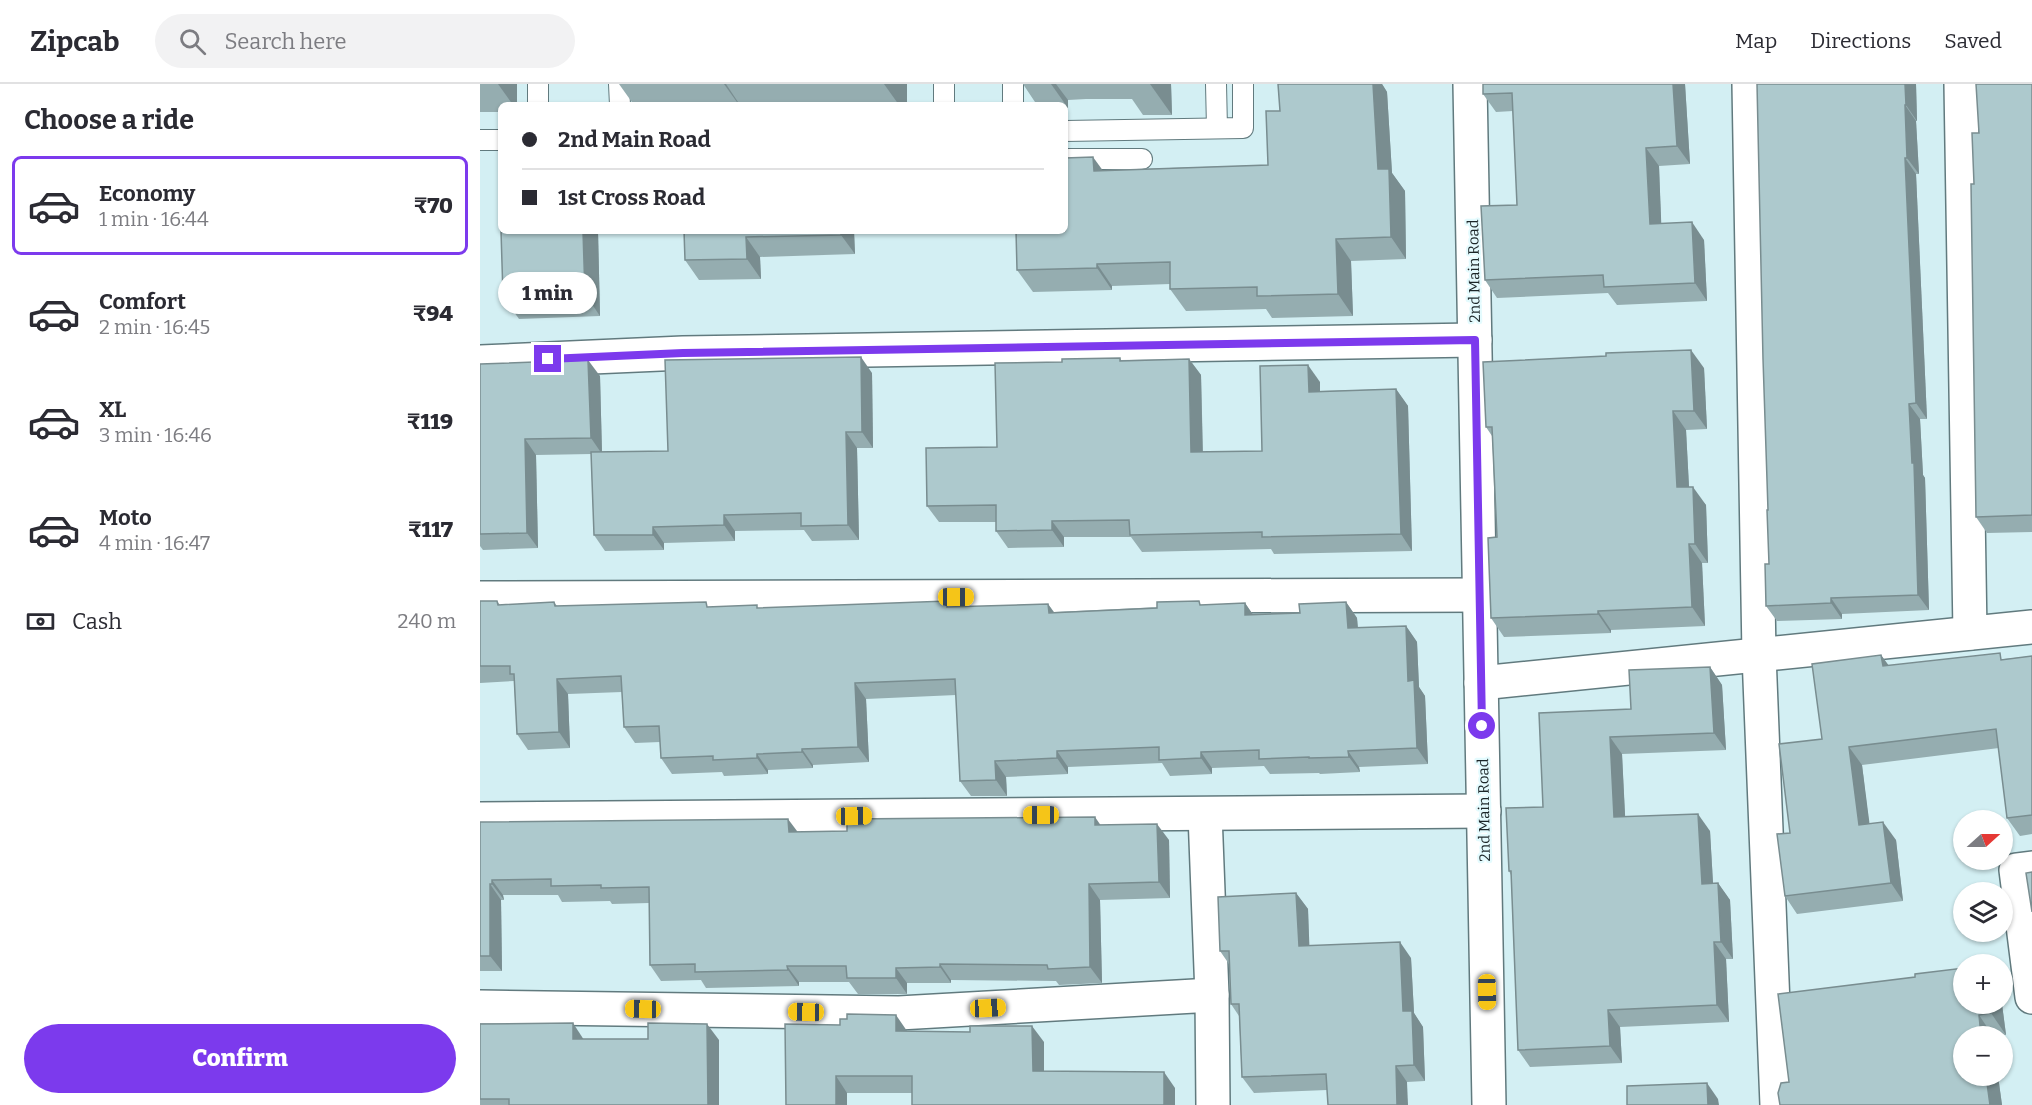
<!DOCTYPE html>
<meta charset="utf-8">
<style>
:root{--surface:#fff;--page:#f2f2f3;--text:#2b2b33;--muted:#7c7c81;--line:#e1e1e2;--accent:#7c3aed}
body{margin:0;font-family:Bitter,serif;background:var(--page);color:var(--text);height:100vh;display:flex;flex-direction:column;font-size:22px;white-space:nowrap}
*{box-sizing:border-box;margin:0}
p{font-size:20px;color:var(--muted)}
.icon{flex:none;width:33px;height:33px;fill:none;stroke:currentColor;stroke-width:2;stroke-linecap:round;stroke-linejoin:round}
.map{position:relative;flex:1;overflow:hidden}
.side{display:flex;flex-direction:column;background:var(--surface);width:480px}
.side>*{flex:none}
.guide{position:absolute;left:18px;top:18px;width:570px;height:132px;border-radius:9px;box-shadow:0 2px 4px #0004;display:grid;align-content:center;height:132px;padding:0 24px;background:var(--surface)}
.needle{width:39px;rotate:69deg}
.buttons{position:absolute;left:1473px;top:726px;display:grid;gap:12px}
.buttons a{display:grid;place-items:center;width:60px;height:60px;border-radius:50%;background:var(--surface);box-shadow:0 2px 4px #0004;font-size:30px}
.end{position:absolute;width:27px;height:27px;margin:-14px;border:8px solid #7c3aed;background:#fff;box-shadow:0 0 0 3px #fff}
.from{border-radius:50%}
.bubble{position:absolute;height:42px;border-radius:21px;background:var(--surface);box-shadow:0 2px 4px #0004;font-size:20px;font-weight:800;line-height:42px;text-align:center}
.car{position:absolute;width:18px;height:36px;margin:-18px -9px;border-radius:8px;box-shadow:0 0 4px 2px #0007;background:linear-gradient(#f5c518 24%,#345 0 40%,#f5c518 0 76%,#345 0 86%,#f5c518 0)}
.guide b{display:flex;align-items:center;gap:21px;height:57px;font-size:22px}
.guide b+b{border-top:2px solid var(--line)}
.guide i{width:15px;height:15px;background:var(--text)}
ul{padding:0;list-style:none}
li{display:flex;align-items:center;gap:18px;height:99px;margin:0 12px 9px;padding:0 12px;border:3px solid transparent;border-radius:9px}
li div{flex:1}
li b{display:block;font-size:22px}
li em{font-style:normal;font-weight:800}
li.current{border-color:var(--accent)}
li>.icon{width:54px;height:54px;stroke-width:1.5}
h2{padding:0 24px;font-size:27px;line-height:72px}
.pay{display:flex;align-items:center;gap:15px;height:66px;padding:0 24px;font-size:22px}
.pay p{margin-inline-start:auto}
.cta{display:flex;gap:12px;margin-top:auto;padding:12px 24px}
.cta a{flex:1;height:69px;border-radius:36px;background:var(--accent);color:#fff;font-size:24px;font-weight:800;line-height:69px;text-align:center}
header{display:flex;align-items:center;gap:36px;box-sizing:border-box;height:84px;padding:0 30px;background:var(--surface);border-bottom:2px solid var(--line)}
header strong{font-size:28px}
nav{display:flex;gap:33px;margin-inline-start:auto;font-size:21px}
.search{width:420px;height:54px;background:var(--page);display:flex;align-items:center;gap:15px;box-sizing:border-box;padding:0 21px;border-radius:33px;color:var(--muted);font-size:22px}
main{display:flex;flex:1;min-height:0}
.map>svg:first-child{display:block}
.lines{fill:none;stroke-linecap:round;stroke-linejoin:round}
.lane-casing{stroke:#617a7e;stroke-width:22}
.street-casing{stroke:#617a7e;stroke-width:36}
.lane{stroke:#fff;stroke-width:20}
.street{stroke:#fff;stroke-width:33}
.wall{fill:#95adb0}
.shaded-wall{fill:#798d90}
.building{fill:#adc9cd;stroke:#798d90;stroke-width:1.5}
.route{stroke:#7c3aed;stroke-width:8}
.labels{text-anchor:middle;stroke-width:4.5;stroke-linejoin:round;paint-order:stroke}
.street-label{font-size:15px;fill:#1c2628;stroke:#e4fbfe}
</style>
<header>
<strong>Zipcab</strong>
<div class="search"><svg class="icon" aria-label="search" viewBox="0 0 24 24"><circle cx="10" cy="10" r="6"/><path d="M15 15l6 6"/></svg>Search here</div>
<nav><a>Map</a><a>Directions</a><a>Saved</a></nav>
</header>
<main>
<section class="side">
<h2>Choose a ride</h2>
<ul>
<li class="current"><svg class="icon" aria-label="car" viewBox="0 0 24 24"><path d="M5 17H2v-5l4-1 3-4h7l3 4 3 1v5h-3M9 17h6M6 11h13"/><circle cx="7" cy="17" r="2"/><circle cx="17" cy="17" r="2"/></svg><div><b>Economy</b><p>1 min · 16:44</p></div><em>₹70</em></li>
<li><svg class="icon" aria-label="car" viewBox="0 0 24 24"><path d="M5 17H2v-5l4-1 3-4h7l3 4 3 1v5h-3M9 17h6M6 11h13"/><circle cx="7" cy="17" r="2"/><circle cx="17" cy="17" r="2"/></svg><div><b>Comfort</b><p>2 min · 16:45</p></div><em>₹94</em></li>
<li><svg class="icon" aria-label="car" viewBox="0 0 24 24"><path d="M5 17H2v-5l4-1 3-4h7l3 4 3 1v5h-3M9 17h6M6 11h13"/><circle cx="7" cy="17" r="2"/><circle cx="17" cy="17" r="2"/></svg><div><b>XL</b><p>3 min · 16:46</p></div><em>₹119</em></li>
<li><svg class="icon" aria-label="car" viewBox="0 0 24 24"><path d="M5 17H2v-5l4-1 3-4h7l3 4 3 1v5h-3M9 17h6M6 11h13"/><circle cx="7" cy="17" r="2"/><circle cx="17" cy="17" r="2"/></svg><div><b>Moto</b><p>4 min · 16:47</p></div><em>₹117</em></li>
</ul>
<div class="pay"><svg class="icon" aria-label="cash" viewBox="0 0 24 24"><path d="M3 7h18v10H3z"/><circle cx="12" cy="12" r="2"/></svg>Cash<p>240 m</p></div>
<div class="cta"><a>Confirm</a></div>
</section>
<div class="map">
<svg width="1552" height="1021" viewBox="0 0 1552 1021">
<rect width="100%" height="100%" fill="#d3eff3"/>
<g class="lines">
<g class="lane-casing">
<g id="lane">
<polyline points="58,0 58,21"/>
<polyline points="139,0 140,21"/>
<polyline points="464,0 464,21"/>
<polyline points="533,0 533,21"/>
<polyline points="736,0 737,44"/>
<polyline points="585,47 763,44 763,0"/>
<polyline points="0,56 21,56"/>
<polyline points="585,75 662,75"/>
</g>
</g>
<g class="street-casing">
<g id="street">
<polyline points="990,0 1009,1021"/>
<polyline points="1269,0 1279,571 1297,1021"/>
<polyline points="1481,0 1490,549"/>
<polyline points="0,278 203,269 995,256"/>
<polyline points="0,514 1000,511"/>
<polyline points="1001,599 1552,543"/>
<polyline points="725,730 732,911"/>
<polyline points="0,735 1004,727"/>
<polyline points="1552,784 1536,786 1552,913"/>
<polyline points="0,923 419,929 732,911 733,1021"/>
</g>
</g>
<use href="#lane" class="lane"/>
<use href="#street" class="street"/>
</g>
<g class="wall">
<polygon points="0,0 37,0 37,21 21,21 21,28 0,28"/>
<polygon points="139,0 427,0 427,21 154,21"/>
<polygon points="543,0 691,0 692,31 663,31 652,15 606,15 588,16 588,24 585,24 585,21 557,21"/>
<polygon points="798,0 902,0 907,8 912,89 925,107 926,175 871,177 873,232 792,234 786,225 706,227 690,205 690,200 632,202 632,206 553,208 537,186 623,86 788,81 800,27"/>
<polygon points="1003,0 1205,0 1210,80 1179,82 1181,139 1224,156 1227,217 1137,221 1128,209 1017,214 1005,196 1037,121 1033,27 1016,28 1003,10"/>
<polygon points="1277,0 1436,0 1437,37 1436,37 1439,90 1436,90 1447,335 1440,335 1443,391 1445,394 1449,526 1362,530 1362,535 1297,537 1286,522 1289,480 1288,426"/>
<polygon points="1552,0 1552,448 1507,449 1496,433 1494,100 1499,49"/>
<polygon points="21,147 118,147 120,232 39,235 23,212"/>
<polygon points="204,147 374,147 375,170 280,173 281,195 219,196 205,176"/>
<polygon points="640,274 641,276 709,275 721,291 723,368 782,367 840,298 840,307 916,305 928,322 932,467 794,470 791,465 662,468 651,453 584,453 584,463 528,464 516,447 516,438 459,438 447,422 517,363 582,278"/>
<polygon points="0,280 120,292 122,368 188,367 392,289 393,364 377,364 379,456 332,457 324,446 255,447 255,457 184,459 184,466 125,467 114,451 111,370 56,371 58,464 3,466 0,462"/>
<polygon points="1224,284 1227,345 1206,346 1209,403 1226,421 1228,479 1222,479 1225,542 1131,546 1131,549 1024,553 1011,534 1017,453 1012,352 1006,343"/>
<polygon points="0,517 17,517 20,521 74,518 77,522 279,524 471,523 568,520 574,528 765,519 773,531 820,529 866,518 877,534 878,544 926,542 937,558 939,603 945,612 948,680 879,683 880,688 840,690 839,689 790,690 784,682 732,684 732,690 690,692 682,679 588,683 588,690 526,693 527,712 491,712 480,697 476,611 386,615 389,678 333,681 333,684 288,686 288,690 244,692 242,688 192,690 181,674 180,658 155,659 144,643 142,608 88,610 90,664 48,666 37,650 34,597 0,599"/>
<polygon points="1401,571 1409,582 1524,575 1552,572 1552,750 1540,752 1527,734 1519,664 1382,681 1389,740 1416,756 1423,817 1317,830 1305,812 1310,749"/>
<polygon points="1230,583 1242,601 1246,666 1142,670 1145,733 1230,747 1233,799 1238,799 1250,816 1253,875 1246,875 1249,938 1140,943 1142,979 1050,983 1038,966 1031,791 1029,787 1063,723 1151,625"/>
<polygon points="0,738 317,748 621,741 689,756 690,814 620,816 622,899 579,901 576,897 471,896 471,899 427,899 427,910 378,910 369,898 319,898 319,902 226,904 221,896 181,897 170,881 169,819 132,820 130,817 82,818 78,811 23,811 24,816 21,816 22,887 0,887"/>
<polygon points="816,809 828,825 829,862 931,874 934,929 943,943 945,997 927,998 847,1006 774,1009 762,993 759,932 751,920 749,880 740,867"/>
<polygon points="1522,920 1526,951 1513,952 1484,992 1518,992 1522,1021 1309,998"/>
<polygon points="0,940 104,955 239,956 239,1021 0,1021"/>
<polygon points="427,947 564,958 564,987 695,1004 432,1009 367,1009 306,1021"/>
</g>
<g class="shaded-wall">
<polygon points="18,0 37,0 37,21 33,21"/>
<polygon points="244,0 246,0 260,21 259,21"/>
<polygon points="404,0 427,0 427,21 419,21"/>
<polygon points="571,0 576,0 588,16 588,24"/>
<polygon points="670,0 691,0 692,31"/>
<polygon points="893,0 902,0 907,8 912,89 925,107 926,175 911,153 898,85"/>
<polygon points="1193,0 1205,0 1210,80 1197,62"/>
<polygon points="1425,0 1436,0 1437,37 1426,21"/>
<polygon points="1425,21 1436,37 1439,90 1427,74"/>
<polygon points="1166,64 1179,82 1182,158 1170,140"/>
<polygon points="613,73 629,95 614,87"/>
<polygon points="1425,74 1436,90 1447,335 1436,319"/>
<polygon points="1212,138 1224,156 1227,217 1215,199"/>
<polygon points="103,147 118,147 120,232 105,210"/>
<polygon points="361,147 374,147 375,170 361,151"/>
<polygon points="266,153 280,173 281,195 267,175"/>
<polygon points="856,155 871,177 873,232 858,210"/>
<polygon points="617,180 632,202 632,206 617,184"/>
<polygon points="1211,266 1224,284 1227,345 1214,327"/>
<polygon points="381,273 392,289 393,364 382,348"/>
<polygon points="709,275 721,291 723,385 711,368"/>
<polygon points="108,276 120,292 122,370 111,354"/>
<polygon points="828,281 840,298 840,324 829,308"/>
<polygon points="916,305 928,322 932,467 921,450"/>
<polygon points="1429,320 1440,335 1443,391 1445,394 1449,526 1438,511"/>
<polygon points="1193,327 1206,346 1210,422 1197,403"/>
<polygon points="366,348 377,364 379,456 368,441"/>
<polygon points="45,355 56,371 58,464 47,449"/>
<polygon points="1213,403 1226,421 1228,479 1215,460"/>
<polygon points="244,431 255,447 255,457 244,441"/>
<polygon points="572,437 584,453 584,463 572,446"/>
<polygon points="173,443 184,459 184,466 173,451"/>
<polygon points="1209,460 1222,479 1225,542 1212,523"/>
<polygon points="1351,514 1362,530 1362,535 1351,519"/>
<polygon points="866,518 877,534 879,560 868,544"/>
<polygon points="765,519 776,535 765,531"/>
<polygon points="568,520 579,536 569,529"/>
<polygon points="1118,527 1131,546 1131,549 1118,530"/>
<polygon points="926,542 937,558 939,603 945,612 948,680 937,664 928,597"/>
<polygon points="1401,571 1414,589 1403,582"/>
<polygon points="1230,583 1242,601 1246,666 1234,649"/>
<polygon points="77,595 88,610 90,664 79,648"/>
<polygon points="375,599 386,615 389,678 378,663"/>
<polygon points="1130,653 1142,670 1146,750 1134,733"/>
<polygon points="1369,663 1382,681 1392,759 1379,741"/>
<polygon points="322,665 333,681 333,684 322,668"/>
<polygon points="577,667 588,683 588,690 577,674"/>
<polygon points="868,667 879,683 880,688 869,673"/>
<polygon points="721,668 732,684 732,690 721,674"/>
<polygon points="277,670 288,686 288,690 277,674"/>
<polygon points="515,677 526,693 527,712 516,696"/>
<polygon points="1218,730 1230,747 1234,817 1222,800"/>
<polygon points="615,733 626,749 615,741"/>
<polygon points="308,735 320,751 309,748"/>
<polygon points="1403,738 1416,756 1423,817 1411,799"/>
<polygon points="677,740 689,756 690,814 679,798"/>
<polygon points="12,796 23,811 24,816 12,800"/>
<polygon points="1238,799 1250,816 1253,875 1241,858"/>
<polygon points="10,800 21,816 22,887 10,872"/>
<polygon points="609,800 620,816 622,899 610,883"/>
<polygon points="816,809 828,825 830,878 819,862"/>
<polygon points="920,858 931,874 934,929 943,943 945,997 934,981 923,927"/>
<polygon points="1234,858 1246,875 1249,938 1237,921"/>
<polygon points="460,880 471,896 471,899 460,883"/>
<polygon points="307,882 319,898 319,902 308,886"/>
<polygon points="416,884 427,899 427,910 416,894"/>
<polygon points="1510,920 1522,920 1526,951 1511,929"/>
<polygon points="1128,926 1140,943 1142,979 1130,962"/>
<polygon points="416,931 427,947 416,947"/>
<polygon points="1499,931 1513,952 1501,952"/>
<polygon points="93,939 104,956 93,955"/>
<polygon points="227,940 239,956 239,1021 228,1021"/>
<polygon points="552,942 564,958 564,1004 553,987"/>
<polygon points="916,982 927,998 928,1021 917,1021"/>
<polygon points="684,988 695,1004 695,1021 684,1021"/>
<polygon points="356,992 367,1009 367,1021 356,1021"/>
<polygon points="1506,992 1518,992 1522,1021 1510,1021"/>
<polygon points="1227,999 1238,1015 1239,1021 1228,1021"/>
</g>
<g class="building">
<polygon points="798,0 893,0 898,85 909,85 911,153 856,155 858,210 777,212 777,203 690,205 690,178 617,180 617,184 537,186 536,147 585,147 585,74 613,73 614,87 788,81 786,27 800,27"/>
<polygon points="1003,0 1193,0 1197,62 1166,64 1170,140 1212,138 1215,199 1124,203 1123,191 1005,196 1001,122 1037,121 1032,9 1003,10"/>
<polygon points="1277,0 1425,0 1426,21 1425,21 1427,74 1425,74 1436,319 1429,320 1432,379 1434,379 1438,511 1351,514 1351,519 1286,522 1285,480 1289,480 1287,426 1288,426 1283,275"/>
<polygon points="1496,0 1552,0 1552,431 1496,433 1491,100 1494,100 1492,49 1499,49"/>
<polygon points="19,94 21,94 21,145"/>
<polygon points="21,147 103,147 105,210 23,212"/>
<polygon points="204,147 361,147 361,151 266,153 267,175 205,176"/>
<polygon points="1211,266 1214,327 1193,327 1197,403 1213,403 1215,460 1209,460 1212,523 1118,527 1118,530 1011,534 1008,454 1017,453 1012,343 1006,343 1003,278 1126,272 1126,269"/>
<polygon points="381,273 382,348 366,348 368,441 321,442 321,429 244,431 244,441 173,443 173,451 114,451 111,368 188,367 185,276"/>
<polygon points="640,274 640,277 709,275 711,368 782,367 780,282 828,281 829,308 916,305 921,450 782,453 782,448 650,451 649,436 572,437 572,446 516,447 516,421 447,422 446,364 517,363 515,279 582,278 582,275"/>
<polygon points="108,276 111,354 45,355 47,449 0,450 0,280"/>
<polygon points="0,517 17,517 18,521 74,518 75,522 226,518 227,523 277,521 277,524 467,517 467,523 568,520 569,529 677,524 677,518 719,517 720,521 765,519 765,531 820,529 819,520 866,518 868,544 926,542 928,597 934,596 937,664 868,667 869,673 829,674 829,673 779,675 779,666 721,668 721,674 679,676 679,663 577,667 577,674 515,677 516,696 480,697 475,595 375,599 378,663 322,665 322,668 277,670 277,674 233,676 233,672 181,674 179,642 144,643 141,592 77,595 79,648 37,650 34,590 30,590 30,582 0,582"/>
<polygon points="1520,569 1521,576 1552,572 1552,731 1527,734 1516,645 1369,663 1379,741 1403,738 1411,799 1305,812 1297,750 1310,749 1299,660 1342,655 1332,580 1401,571 1403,582"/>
<polygon points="1230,583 1234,649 1130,653 1134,733 1218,730 1222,800 1238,799 1241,858 1234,858 1237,921 1128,926 1130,962 1038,966 1031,787 1029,787 1026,724 1063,723 1059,629 1151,625 1149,586"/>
<polygon points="615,733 615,741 677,740 679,798 609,800 610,883 568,885 567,881 460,880 460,883 416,884 416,894 367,894 366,882 307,882 308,886 215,888 215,880 170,881 169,803 121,804 121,801 71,802 71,795 12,796 12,800 10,800 10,872 0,872 0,738 308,735 309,748 367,747 367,735"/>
<polygon points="1552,788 1552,828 1546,789"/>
<polygon points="816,809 819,862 920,858 923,927 932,927 934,981 916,982 917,1021 848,1021 846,990 762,993 759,920 751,920 749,867 740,867 738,813"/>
<polygon points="1484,884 1484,920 1510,920 1511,929 1499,931 1501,952 1484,952 1484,992 1506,992 1510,1021 1300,1021 1298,1009 1301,999 1309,998 1298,910 1435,893 1435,890"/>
<polygon points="367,930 416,931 416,947 490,948 490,942 552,942 553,987 684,988 684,1021 432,1021 432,992 356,992 356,1021 306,1021 305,940 360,941 360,935 367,935"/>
<polygon points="93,939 93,955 168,955 168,939 227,940 228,1021 29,1021 29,1015 0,1015 0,940"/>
<polygon points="1227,999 1228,1021 1147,1021 1147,1002"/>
</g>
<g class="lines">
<polyline class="route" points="68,275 203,269 995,256 1002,642"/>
</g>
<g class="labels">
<g class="street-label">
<text transform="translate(994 187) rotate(-91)" y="5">2nd Main Road</text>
<text transform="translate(1004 726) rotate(-91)" y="5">2nd Main Road</text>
</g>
</g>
</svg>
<div class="buttons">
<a><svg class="needle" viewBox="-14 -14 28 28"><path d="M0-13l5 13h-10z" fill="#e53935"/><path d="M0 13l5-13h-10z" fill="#7c7c81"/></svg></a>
<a><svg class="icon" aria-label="layers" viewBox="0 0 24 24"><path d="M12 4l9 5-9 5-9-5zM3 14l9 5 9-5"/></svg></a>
<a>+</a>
<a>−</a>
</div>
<i class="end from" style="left:1002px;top:642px"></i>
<i class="end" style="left:68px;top:275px"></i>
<div class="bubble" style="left:18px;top:188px;width:99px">1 min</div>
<i class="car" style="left:476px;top:513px;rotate:90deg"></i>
<i class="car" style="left:561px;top:731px;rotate:270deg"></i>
<i class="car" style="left:374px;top:732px;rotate:89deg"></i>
<i class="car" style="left:1007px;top:908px;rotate:179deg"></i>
<i class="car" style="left:508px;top:924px;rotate:87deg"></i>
<i class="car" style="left:163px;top:925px;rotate:271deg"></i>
<i class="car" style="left:326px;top:928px;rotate:271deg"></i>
<div class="guide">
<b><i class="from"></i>2nd Main Road</b>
<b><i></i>1st Cross Road</b>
</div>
</div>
</main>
